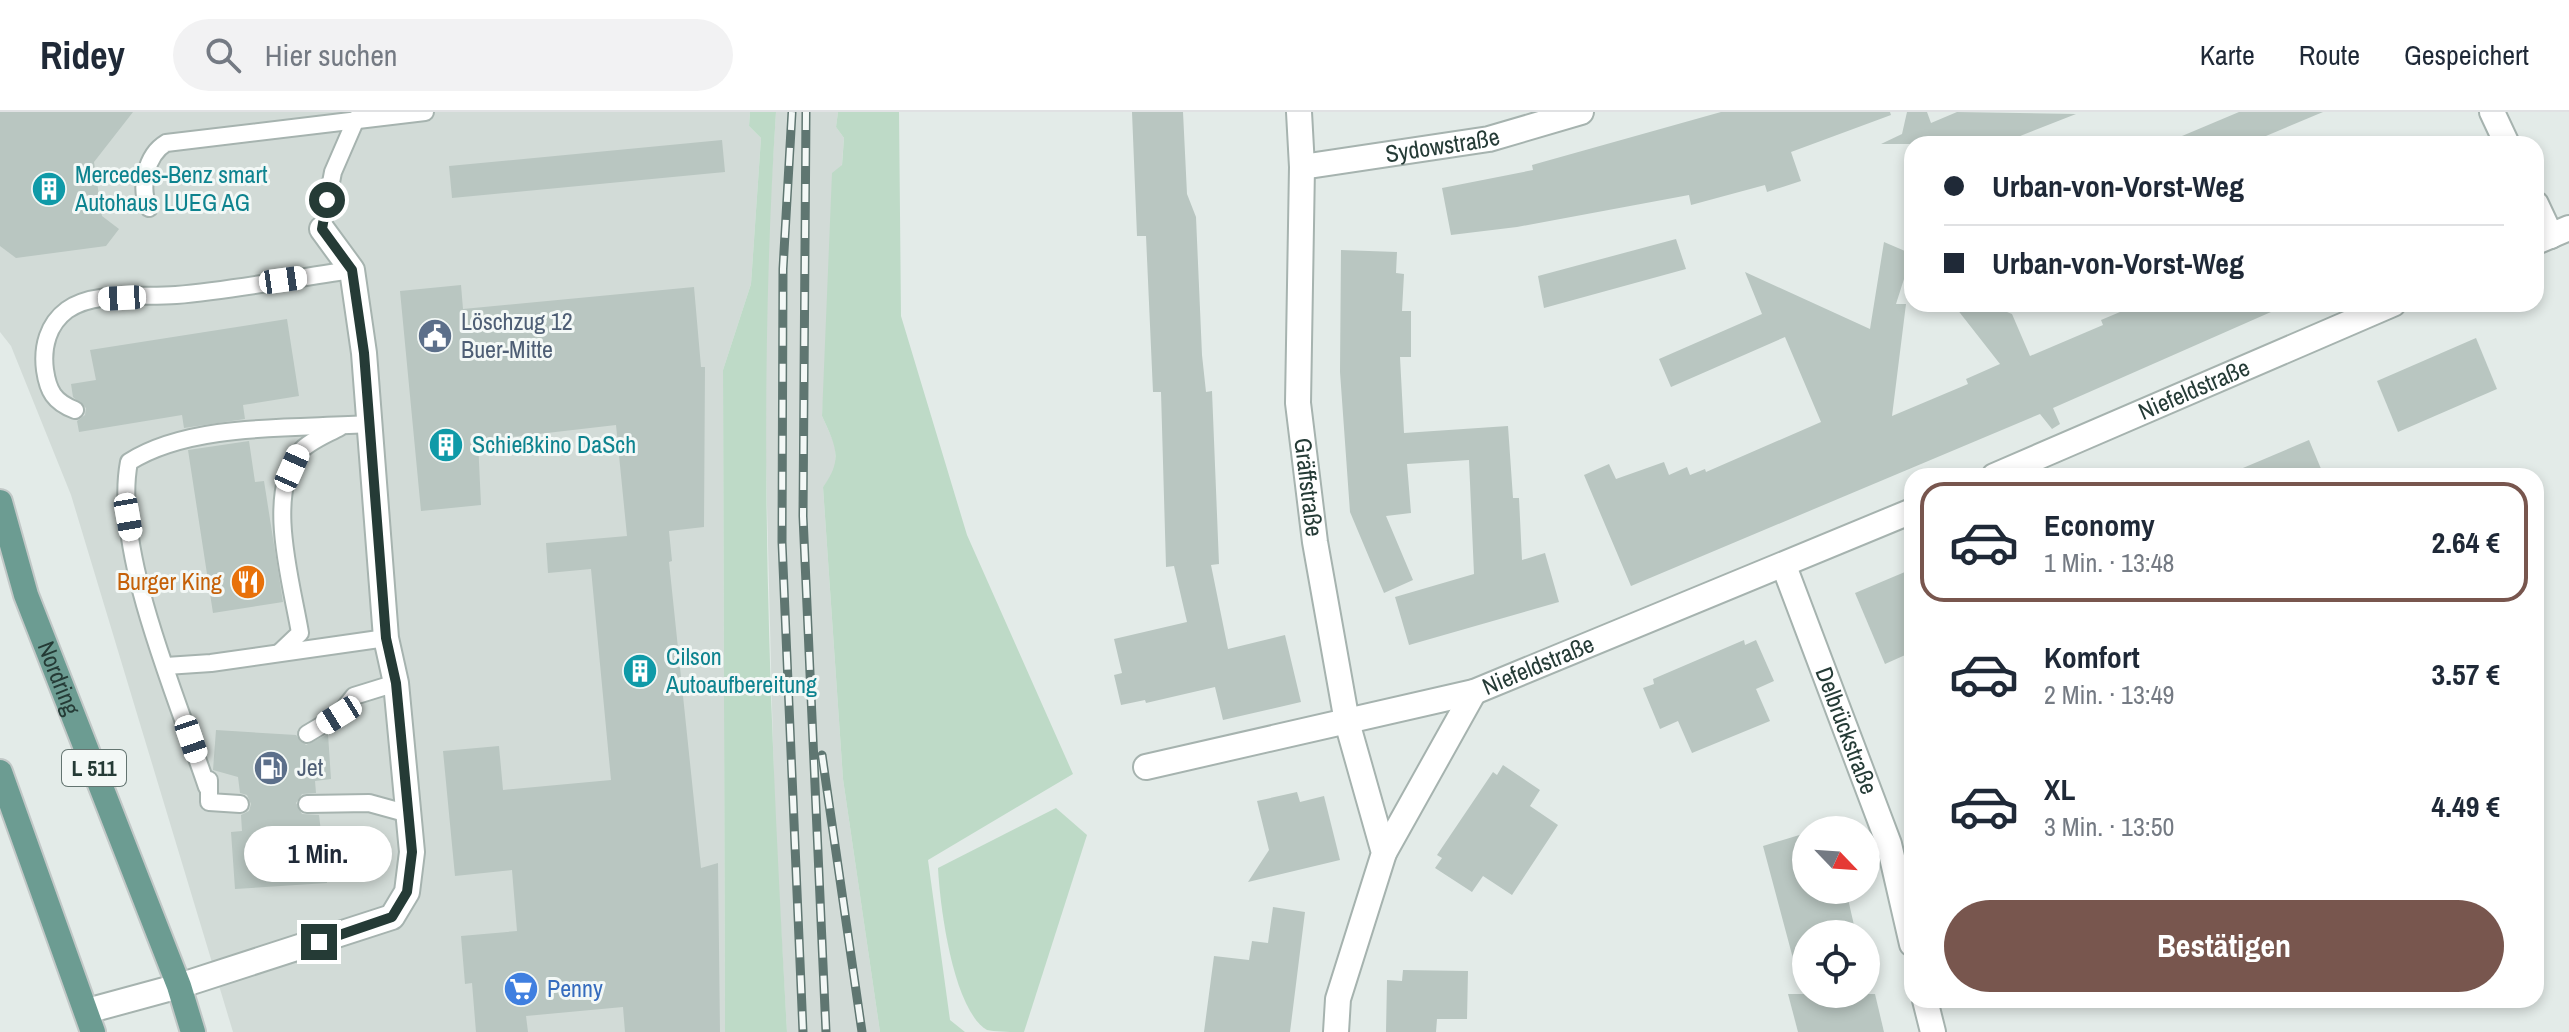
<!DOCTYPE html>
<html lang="de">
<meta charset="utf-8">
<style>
:root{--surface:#fff;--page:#f2f2f3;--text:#1f2937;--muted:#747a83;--line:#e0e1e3;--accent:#78564e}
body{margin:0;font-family:"Archivo Narrow",sans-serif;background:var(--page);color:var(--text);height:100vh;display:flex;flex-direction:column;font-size:30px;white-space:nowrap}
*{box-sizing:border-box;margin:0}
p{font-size:26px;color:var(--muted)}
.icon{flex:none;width:44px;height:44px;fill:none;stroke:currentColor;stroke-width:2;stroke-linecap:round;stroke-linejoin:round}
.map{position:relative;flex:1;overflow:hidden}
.panel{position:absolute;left:1904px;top:356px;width:640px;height:540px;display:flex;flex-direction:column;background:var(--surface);border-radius:24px;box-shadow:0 4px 12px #0003}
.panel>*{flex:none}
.top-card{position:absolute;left:1904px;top:24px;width:640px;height:176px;border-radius:24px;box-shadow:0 4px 12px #0003;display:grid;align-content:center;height:176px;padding:0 40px;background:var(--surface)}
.needle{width:52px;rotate:115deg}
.buttons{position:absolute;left:1792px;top:704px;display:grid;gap:16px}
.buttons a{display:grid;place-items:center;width:88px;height:88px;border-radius:50%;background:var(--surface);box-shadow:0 4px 12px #0003;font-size:40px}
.end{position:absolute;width:36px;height:36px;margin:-18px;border:10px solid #253b36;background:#fff;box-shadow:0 0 0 4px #fff}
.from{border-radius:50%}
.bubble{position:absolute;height:56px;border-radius:28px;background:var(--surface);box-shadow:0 4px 12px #0003;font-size:26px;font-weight:800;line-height:56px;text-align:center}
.car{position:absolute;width:24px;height:48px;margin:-24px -12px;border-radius:10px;box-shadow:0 0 6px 2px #0007;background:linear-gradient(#fff 24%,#345 0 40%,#fff 0 76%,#345 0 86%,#fff 0)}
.top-card b{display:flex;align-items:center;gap:28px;height:76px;font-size:30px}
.top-card b+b{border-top:2px solid var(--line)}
.top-card i{width:20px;height:20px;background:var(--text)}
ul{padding:14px 0 0;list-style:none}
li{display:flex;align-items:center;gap:24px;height:120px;margin:0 16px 12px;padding:0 24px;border:4px solid transparent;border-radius:24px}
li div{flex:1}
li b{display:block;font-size:30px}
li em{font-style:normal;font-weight:800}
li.on{border-color:var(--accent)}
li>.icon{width:72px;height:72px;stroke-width:1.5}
.button{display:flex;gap:16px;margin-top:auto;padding:16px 40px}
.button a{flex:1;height:92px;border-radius:48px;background:var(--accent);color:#fff;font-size:32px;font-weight:800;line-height:92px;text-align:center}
header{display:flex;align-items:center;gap:48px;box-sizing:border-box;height:112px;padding:0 40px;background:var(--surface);border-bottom:2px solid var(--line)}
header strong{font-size:38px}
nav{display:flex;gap:44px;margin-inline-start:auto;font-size:28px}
.search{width:560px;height:72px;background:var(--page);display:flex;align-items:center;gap:20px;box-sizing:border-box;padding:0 28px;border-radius:44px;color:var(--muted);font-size:30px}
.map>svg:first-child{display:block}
.built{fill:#d2dbd7}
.green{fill:#bedac7}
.building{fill:#b9c6c1}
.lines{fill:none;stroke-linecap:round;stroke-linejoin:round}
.service-casing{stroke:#a6b3af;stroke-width:20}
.minor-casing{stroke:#a6b3af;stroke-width:28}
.primary-casing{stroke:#c2c8c7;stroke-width:28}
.service{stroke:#fff;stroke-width:16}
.minor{stroke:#fff;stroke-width:24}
.primary{stroke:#6c9c92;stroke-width:24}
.rail-casing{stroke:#5f7671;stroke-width:9}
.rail{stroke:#f3f8f6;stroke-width:6;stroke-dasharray:18;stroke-linecap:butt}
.route{stroke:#253b36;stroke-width:10}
.labels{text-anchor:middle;stroke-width:6;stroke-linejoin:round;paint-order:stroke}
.shield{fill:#f3f8f6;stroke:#637470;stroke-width:2}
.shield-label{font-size:22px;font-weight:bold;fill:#253b36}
.street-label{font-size:24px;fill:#253b36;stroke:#f3f8f6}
.culture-label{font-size:24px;fill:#0d838f;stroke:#f3f8f6;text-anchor:start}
.service-label{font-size:24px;fill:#4e5e75;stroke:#f3f8f6;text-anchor:start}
.food-label{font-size:24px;fill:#c56008;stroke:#f3f8f6;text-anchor:end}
.shop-label{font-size:24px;fill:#366cbe;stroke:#f3f8f6;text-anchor:start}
</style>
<header>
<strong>Ridey</strong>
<div class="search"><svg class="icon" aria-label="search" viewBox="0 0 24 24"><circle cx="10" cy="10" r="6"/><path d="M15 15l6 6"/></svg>Hier suchen</div>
<nav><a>Karte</a><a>Route</a><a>Gespeichert</a></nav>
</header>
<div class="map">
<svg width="2569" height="920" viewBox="0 0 2569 920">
<rect width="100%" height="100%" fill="#e3ebe8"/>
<g class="built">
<polygon points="0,0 750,0 749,14 761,26 751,172 723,258 725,920 233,920 71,383 11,234 0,220"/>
<polygon points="776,0 838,0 836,15 844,26 822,304 835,333 836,358 823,375 843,667 880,920 787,920 775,713 766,353 766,156"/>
</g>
<g class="green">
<path d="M750,0H776C756,307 770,614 787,920H725L723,258L751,172L761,26L749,14Z"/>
<path d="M838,0H899L901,204L967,423L1073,662L928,748L950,908L965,920H880L843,667L823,375C844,347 835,333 822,304L832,61L842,53L844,26L836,15Z"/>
<path d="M1056,696L1087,723L1024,920C1014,920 996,920 987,918C953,898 940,795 938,756Z"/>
</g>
<g class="building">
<polygon points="0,0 133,0 94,50 102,104 119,117 106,134 16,146 0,134"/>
<polygon points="1132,0 1183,0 1187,82 1196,105 1202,243 1206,280 1212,279 1219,452 1211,453 1228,537 1285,523 1301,590 1223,608 1215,575 1146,591 1145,588 1121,593 1114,563 1122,561 1114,527 1187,510 1174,454 1166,455 1161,280 1153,280 1146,124 1137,124"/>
<polygon points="1721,0 1890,0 1891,3 1791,40 1801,69 1767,80 1765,73 1691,93 1689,83 1517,115 1451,123 1442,76 1533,58 1532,53"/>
<polygon points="1907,0 1927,0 1931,11 1957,0 2076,2 2000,32 1881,32 1902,22"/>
<polygon points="2239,0 2323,0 2247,32 2163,32"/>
<polygon points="722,28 725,60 452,86 449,54"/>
<polygon points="1676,127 1686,157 1544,196 1538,164"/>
<polygon points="1884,130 1912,142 1896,192 1906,192 1892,304 1968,272 1966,267 2000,252 1953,192 1987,192 2012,202 2030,244 2103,213 2101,208 2139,192 2289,192 2053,296 2060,312 2052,317 2040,302 1631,474 1584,363 1609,352 1616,367 1664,350 1669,363 1687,355 1690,363 1705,357 1706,360 1821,310 1785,225 1671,275 1659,247 1762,202 1745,160 1870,217"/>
<polygon points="1341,138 1397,140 1396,161 1404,162 1402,199 1411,199 1411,245 1400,245 1404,321 1508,314 1513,386 1519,386 1522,448 1545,441 1559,490 1409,533 1395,485 1474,462 1469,348 1407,352 1411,401 1386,404 1413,468 1384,481 1350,400 1340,260"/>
<polygon points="461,173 463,197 694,175 701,255 705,255 704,415 669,419 672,449 669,450 701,756 718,751 720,920 625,920 623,895 526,904 528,920 476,920 472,871 465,872 461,824 517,819 512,758 455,764 443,639 499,634 503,678 611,668 591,457 548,461 546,431 627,424 616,313 478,329 481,393 421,399 400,179"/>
<polygon points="287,207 299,284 243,293 245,307 184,316 182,303 79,320 77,309 85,303 86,296 73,285 71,272 96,268 90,238"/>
<polygon points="2476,226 2497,277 2398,320 2377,269"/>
<polygon points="2309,328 2324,364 2224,364"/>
<polygon points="249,329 255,370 264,369 283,490 213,501 188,338"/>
<polygon points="1912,457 1912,540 1885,552 1855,481"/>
<polygon points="1744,528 1745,533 1756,528 1774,569 1756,577 1770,609 1692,641 1678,609 1660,617 1643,576 1654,572 1653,567"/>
<polygon points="216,618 296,623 306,633 328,622 331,667 315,669 316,681 302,682 296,691 302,702 319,703 327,771 235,777 231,720 242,719 241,703 249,699 251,692 247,683 240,681 238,665 213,658"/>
<polygon points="1503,653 1540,678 1530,694 1558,713 1512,783 1483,764 1472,780 1435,756 1442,746 1437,743 1493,660 1497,663"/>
<polygon points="1297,680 1300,690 1324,684 1340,748 1248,770 1269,738 1257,689"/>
<polygon points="1806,721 1806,778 1846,778 1856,822 1806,822 1806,852 1795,854 1763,734"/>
<polygon points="1273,795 1305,800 1290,920 1204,920 1214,844 1249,848 1252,829 1268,831"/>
<polygon points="1403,858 1468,859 1467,907 1437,907 1436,920 1386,920 1387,868 1402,869"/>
<polygon points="1788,882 1875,882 1884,920 1798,920"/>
</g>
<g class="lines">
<g class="service-casing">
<g id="service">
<path d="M149,96C139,76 146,43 166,31L425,0"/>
<polyline points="322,117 333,60 356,7"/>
<path d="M75,298C54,290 48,279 45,258C42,235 48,212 67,198C95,178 143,186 176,183C235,178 293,166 352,158"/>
<path d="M280,540L300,521C292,472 265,383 299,341C307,330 328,322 340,315"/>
<polyline points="166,554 211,551 386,526"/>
<polyline points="307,622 339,603 354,584 396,571"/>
<polyline points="209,668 209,690 240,692"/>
<path d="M207,675C178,588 112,438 129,350C192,310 296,317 369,312"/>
<polyline points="307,692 369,691 409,702"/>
</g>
</g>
<g class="minor-casing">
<g id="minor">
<path id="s1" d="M1299,0L1302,55L1298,291L1315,430L1347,610L1384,741L1338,887L1336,920"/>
<polyline points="2492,0 2507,32"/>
<path id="s2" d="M1302,55L1489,27L1581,0"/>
<polyline points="2536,92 2551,124"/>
<polyline points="2536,130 2569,116"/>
<path id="s3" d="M1994,364L2393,192"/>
<path id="s4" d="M1784,454L1889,732L1912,832"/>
<path id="s5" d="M1146,655L1474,580L1912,399"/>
<polyline points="1384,741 1474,580"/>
<polyline points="1925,888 1933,920"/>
<polyline points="87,899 179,874 392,805 407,780 412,740 396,571 386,526 364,241 352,158 322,117"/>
</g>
</g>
<g class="primary-casing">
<g id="primary">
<path id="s6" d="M0,390L26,483L179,874L193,920"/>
<polyline points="0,660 93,920"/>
</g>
</g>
<use href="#service" class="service"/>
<use href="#minor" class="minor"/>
<use href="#primary" class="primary"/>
<g class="rail-casing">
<g id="rail">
<polyline points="792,0 783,157 782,430 803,920"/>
<polyline points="806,0 803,404 826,920"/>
<polyline points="822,643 862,920"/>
</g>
</g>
<use href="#rail" class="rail"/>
</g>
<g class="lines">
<polyline class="route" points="319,830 392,805 407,780 412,740 396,571 386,526 364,241 352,158 322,117 327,88"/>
</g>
<defs>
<g id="building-disc" transform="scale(1.8)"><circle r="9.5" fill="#0f9aa8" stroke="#f3f8f6"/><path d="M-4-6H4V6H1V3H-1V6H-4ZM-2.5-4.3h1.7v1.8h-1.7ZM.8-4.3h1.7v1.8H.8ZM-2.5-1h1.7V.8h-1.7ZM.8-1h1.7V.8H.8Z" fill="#fff"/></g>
<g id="civic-disc" transform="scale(1.8)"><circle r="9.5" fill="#5c6f8a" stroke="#f3f8f6"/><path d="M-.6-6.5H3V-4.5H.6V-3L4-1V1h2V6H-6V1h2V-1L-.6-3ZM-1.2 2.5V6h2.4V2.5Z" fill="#fff"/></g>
<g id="restaurant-disc" transform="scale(1.8)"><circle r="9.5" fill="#e8710a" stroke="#f3f8f6"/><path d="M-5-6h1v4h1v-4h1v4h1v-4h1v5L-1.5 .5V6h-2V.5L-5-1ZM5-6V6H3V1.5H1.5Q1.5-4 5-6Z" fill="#fff"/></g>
<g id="fuel-disc" transform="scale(1.8)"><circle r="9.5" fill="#5c6f8a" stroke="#f3f8f6"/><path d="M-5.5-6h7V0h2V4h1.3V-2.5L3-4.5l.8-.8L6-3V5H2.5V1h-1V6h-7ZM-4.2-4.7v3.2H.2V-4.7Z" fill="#fff"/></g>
<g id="supermarket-disc" transform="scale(1.8)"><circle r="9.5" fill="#3f7fe0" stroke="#f3f8f6"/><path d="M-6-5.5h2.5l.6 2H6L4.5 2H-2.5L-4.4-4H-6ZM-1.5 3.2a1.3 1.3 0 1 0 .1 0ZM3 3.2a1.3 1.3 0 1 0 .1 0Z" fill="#fff"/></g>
</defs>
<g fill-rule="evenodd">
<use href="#building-disc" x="49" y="77"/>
<use href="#civic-disc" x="435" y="224"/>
<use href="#building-disc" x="446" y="333"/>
<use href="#restaurant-disc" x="248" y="470"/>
<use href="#building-disc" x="640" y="559"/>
<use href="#fuel-disc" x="271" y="656"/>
<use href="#supermarket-disc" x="521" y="877"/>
</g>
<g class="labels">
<rect class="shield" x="62" y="638" width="64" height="36" rx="6"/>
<g class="shield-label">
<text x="94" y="664">L 511</text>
</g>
<g class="street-label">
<text dy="8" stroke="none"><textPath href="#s2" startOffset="142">Sydowstraße</textPath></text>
<text dy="8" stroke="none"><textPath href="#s3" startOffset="218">Niefeldstraße</textPath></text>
<text dy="8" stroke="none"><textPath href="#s1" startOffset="376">Gräffstraße</textPath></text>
<text dy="8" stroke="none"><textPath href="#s5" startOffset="406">Niefeldstraße</textPath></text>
<text dy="8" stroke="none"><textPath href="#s6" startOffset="186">Nordring</textPath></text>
<text dy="8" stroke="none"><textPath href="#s4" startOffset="176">Delbrückstraße</textPath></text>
</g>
<g class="culture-label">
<text x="75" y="71">Mercedes-Benz smart<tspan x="75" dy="28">Autohaus LUEG AG</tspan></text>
<text x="472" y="341">Schießkino DaSch</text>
<text x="666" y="553">Cilson<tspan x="666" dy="28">Autoaufbereitung</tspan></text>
</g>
<g class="service-label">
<text x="461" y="218">Löschzug 12<tspan x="461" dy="28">Buer-Mitte</tspan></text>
<text x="297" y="664">Jet</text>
</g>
<g class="food-label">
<text x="222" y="478">Burger King</text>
</g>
<g class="shop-label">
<text x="547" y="885">Penny</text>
</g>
</g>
</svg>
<div class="buttons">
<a><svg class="needle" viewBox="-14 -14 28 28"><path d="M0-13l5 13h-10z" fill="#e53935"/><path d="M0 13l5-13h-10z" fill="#747a83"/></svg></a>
<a><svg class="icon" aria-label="locate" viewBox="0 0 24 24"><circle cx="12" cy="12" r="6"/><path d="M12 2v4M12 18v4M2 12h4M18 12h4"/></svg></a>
</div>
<i class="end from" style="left:327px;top:88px"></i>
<i class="end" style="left:319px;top:830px"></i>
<div class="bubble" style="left:244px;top:714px;width:148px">1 Min.</div>
<i class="car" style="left:283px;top:168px;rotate:82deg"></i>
<i class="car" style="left:122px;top:186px;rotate:267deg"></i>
<i class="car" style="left:292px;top:356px;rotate:24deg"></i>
<i class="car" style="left:128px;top:405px;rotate:170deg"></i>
<i class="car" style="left:339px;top:603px;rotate:238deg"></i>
<i class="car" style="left:191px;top:627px;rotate:161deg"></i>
<div class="top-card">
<b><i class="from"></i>Urban-von-Vorst-Weg</b>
<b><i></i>Urban-von-Vorst-Weg</b>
</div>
<section class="panel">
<ul>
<li class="on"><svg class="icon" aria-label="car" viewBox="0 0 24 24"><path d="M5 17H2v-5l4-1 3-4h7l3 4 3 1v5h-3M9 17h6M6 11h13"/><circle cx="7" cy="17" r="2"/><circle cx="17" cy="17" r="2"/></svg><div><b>Economy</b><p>1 Min. · 13:48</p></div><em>2.64 €</em></li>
<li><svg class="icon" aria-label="car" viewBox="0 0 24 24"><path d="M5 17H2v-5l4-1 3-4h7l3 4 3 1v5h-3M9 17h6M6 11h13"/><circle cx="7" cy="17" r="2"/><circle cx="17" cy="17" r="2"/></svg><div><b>Komfort</b><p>2 Min. · 13:49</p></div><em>3.57 €</em></li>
<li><svg class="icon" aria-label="car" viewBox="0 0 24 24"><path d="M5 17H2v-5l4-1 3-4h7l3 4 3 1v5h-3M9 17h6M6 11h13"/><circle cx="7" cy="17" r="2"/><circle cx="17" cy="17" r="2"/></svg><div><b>XL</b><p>3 Min. · 13:50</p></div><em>4.49 €</em></li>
</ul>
<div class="button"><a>Bestätigen</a></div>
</section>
</div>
